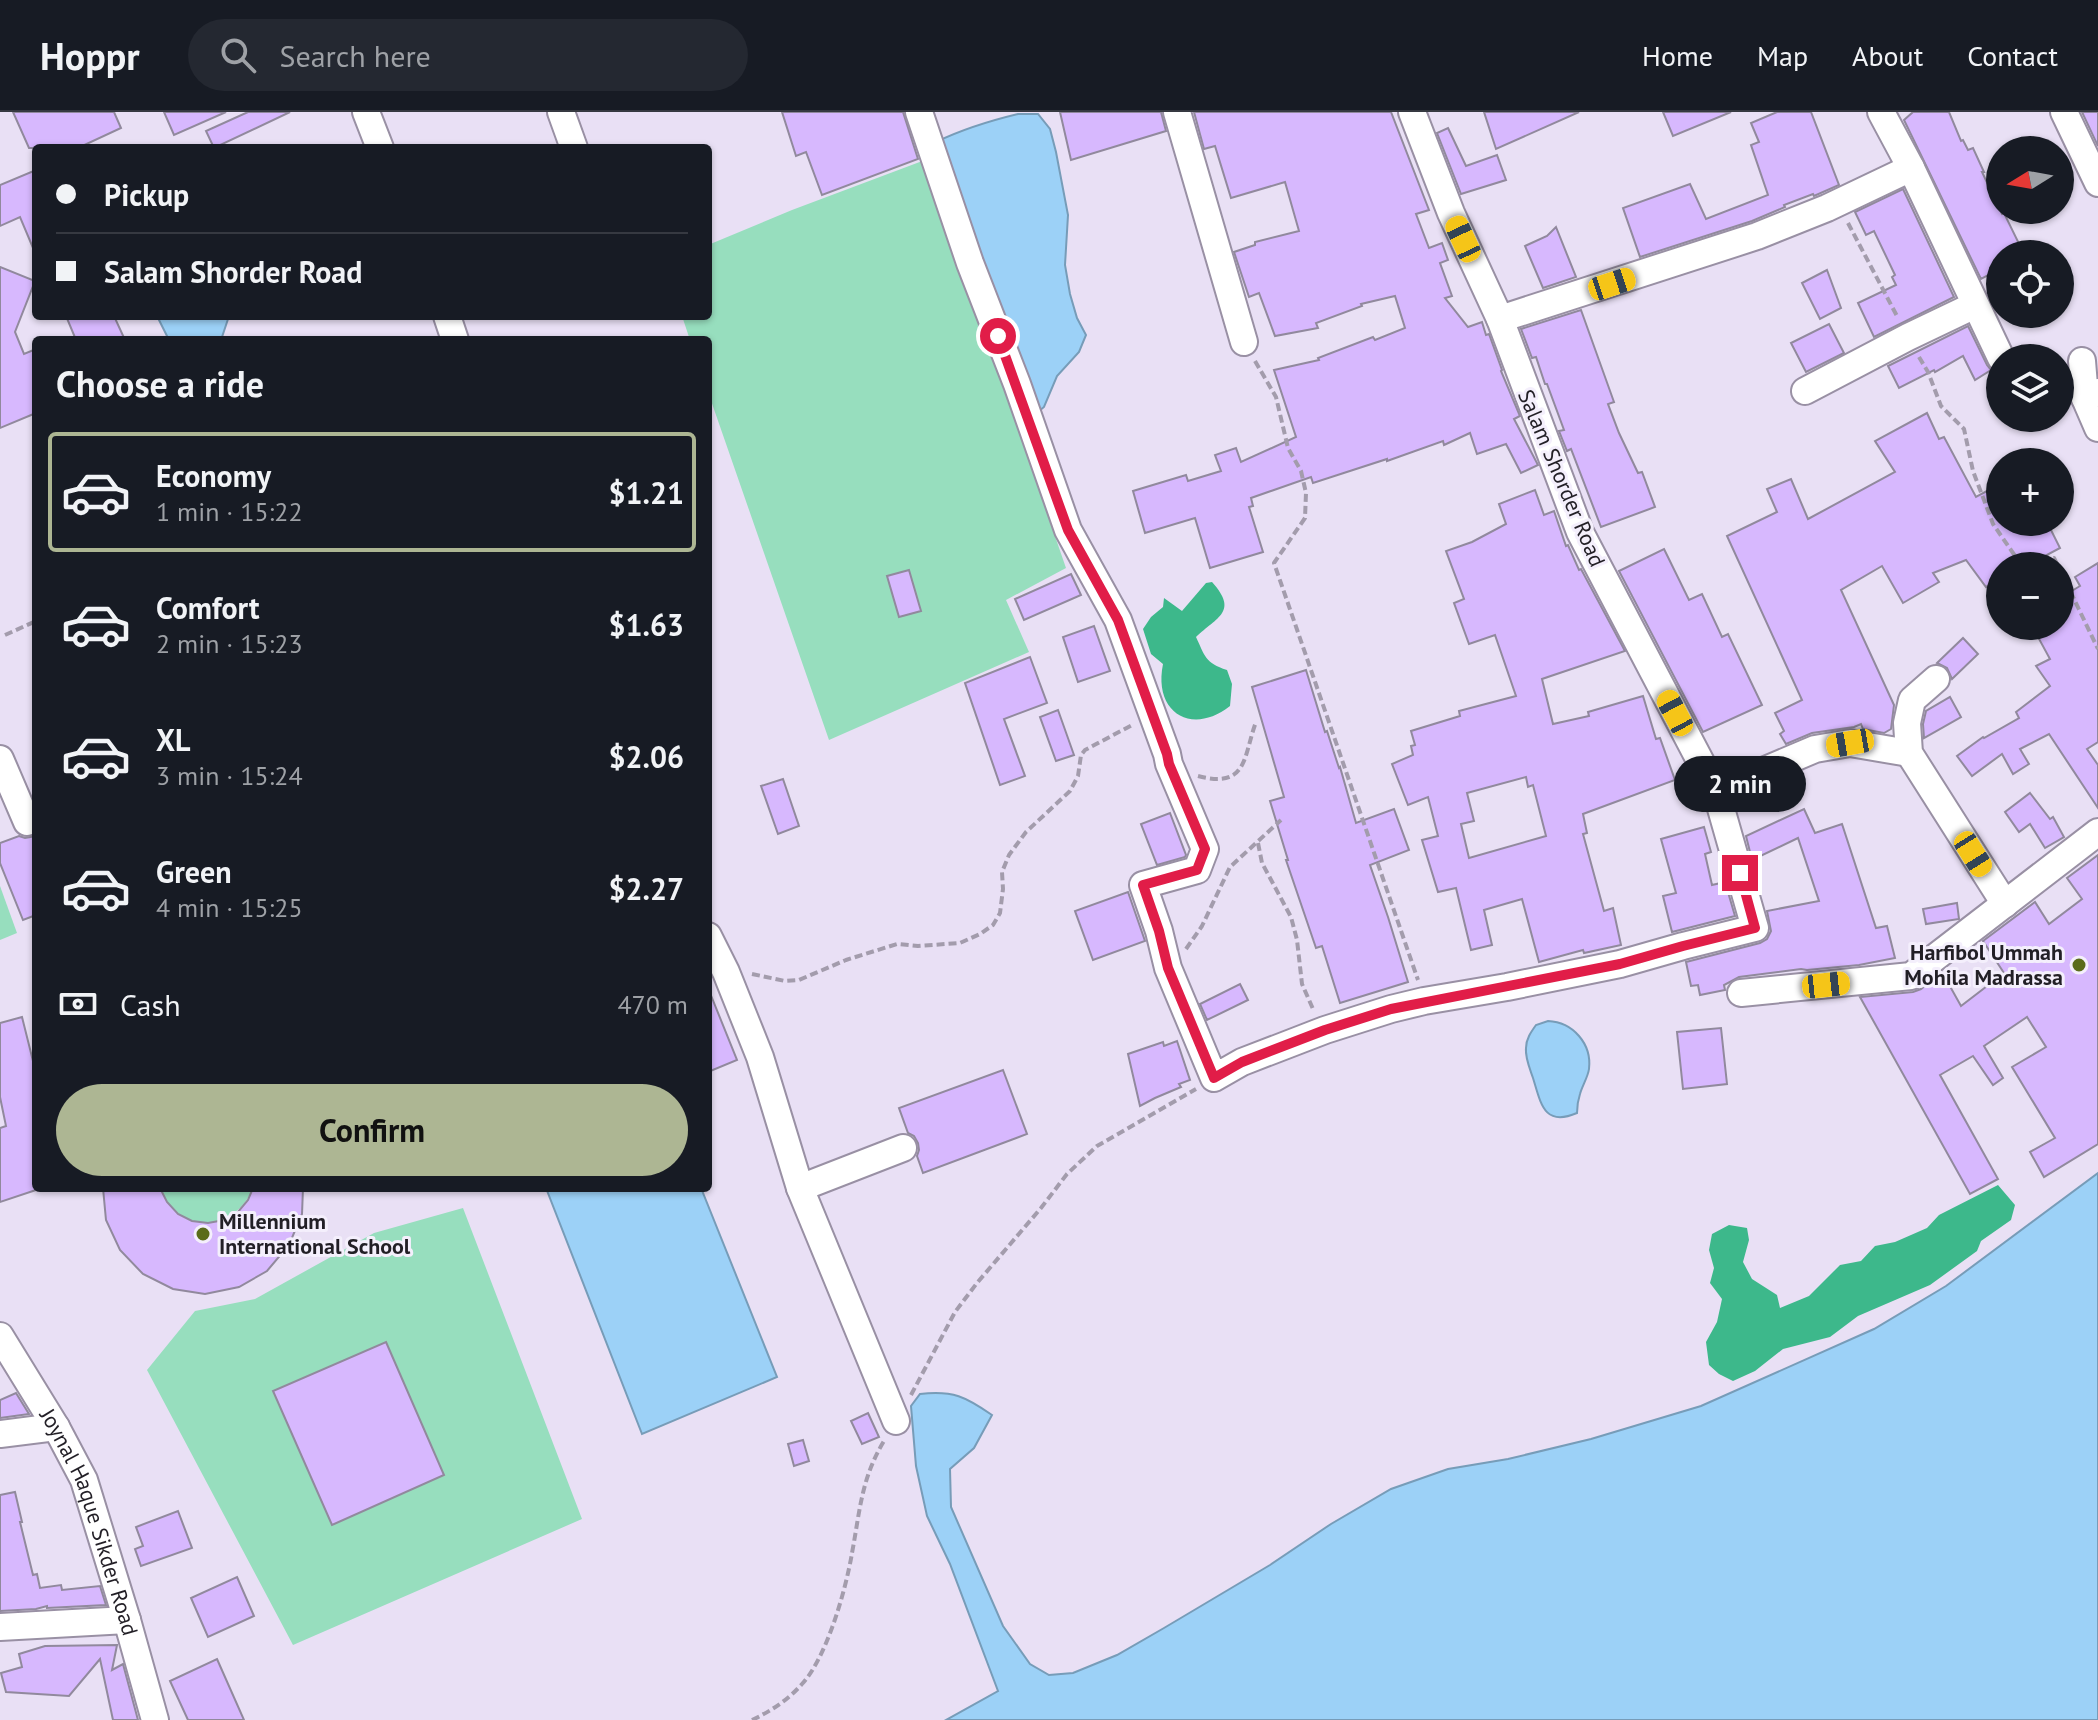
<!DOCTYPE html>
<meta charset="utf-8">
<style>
:root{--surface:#171b24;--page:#242831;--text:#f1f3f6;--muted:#9ea1a6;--line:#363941;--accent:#adb693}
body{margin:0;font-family:"PT Sans",sans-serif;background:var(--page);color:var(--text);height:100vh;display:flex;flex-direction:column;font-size:30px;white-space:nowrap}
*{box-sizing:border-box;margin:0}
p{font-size:26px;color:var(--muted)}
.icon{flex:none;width:44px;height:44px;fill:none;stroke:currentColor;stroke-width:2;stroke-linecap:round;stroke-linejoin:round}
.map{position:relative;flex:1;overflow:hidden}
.details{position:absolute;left:32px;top:224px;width:680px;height:856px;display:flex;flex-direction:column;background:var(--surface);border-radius:8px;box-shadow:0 2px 6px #0004}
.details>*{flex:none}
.top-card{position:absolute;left:32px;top:32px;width:680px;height:176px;border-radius:8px;box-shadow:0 2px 6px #0004;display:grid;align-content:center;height:176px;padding:0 24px;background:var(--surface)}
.needle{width:52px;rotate:259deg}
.controls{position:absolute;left:1986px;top:24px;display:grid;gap:16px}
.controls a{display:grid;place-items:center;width:88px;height:88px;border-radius:50%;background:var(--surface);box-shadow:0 2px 6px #0004;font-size:40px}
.end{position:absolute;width:36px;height:36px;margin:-18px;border:10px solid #e11d48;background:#fff;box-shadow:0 0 0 4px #fff}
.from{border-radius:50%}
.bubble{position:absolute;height:56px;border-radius:28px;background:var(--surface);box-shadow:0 2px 6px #0004;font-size:26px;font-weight:600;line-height:56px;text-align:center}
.car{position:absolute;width:24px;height:48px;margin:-24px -12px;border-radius:10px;box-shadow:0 0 6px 2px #0007;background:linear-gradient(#f5c518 24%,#345 0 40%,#f5c518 0 76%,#345 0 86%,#f5c518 0)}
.top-card b{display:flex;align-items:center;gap:28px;height:76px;font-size:30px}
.top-card b+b{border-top:2px solid var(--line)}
.top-card i{width:20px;height:20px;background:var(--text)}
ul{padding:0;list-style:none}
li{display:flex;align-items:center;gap:24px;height:120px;margin:0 16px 12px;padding:0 8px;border:4px solid transparent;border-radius:8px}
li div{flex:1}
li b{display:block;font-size:30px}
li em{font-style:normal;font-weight:600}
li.selected{border-color:var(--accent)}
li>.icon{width:72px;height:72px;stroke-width:1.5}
h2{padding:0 24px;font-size:36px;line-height:96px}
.pay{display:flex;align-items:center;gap:20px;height:88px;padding:0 24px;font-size:30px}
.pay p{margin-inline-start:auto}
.cta{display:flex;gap:16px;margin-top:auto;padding:16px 24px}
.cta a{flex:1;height:92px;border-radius:48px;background:var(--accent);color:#111;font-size:32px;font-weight:600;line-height:92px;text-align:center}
header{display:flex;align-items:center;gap:48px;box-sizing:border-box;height:112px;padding:0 40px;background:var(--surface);border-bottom:2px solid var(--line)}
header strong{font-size:38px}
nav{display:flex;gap:44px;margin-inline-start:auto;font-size:28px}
.search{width:560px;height:72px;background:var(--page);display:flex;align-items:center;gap:20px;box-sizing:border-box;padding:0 28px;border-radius:44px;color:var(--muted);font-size:30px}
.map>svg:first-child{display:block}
.green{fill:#97debe}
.forest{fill:#3db88b}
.water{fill:#9cd1f7;stroke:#779cb8;stroke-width:2}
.building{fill:#d7b8fe;stroke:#91899d;stroke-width:2;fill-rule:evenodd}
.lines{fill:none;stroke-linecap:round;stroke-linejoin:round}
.minor-casing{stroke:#9990a4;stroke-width:30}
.path{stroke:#a39cac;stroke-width:4;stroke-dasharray:8 4;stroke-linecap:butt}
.minor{stroke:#fff;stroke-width:26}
.route{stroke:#e11d48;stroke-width:10}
.poi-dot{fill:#5a6c1a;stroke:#f4effc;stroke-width:3}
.labels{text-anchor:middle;stroke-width:6;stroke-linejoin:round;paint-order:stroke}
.street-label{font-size:22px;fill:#221f26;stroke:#f4effc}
.poi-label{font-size:22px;font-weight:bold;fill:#221f26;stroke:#f4effc;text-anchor:end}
</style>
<header>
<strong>Hoppr</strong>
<div class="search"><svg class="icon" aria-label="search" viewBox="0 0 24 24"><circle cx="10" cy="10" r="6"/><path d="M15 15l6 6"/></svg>Search here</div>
<nav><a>Home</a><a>Map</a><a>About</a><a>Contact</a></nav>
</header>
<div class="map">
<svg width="2098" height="1608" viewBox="0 0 2098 1608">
<rect width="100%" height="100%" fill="#e9e0f5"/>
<g class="green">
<polygon points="925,48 1066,456 1006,488 1029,540 829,628 708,280 708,228 690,228 682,204 708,204 708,133 792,98"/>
<polygon points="0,774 17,821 0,828"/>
<path d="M160,1076H253C241,1106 207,1122 179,1102C169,1096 165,1086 160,1076Z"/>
<polygon points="463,1096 582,1407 293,1533 147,1258 195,1199 255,1187 374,1121"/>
</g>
<g class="forest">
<path d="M1212,470C1239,500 1217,505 1196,525C1205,544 1205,551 1227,558L1232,572L1230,594C1192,624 1153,601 1163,552L1151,542L1143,517L1151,505L1163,495L1164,486L1182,499L1206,471Z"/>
<polygon points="1998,1073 2015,1093 2011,1108 1981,1129 1977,1139 1930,1173 1858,1204 1830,1225 1783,1237 1755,1259 1733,1269 1719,1262 1709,1253 1706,1230 1717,1210 1722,1187 1710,1171 1714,1156 1709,1138 1712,1122 1729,1113 1747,1116 1749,1128 1743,1150 1752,1167 1777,1183 1780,1196 1809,1184 1840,1153 1861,1149 1875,1134 1895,1130 1927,1116 1939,1103"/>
</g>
<g class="water">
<path d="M1018,2H1038L1050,17L1056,40L1068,103L1065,153L1070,182L1077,206L1086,223L1079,240L1057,264L1044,295L1039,299L936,30C963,17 989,9 1018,2Z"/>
<polygon points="157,204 229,204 221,228 169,228"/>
<path d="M1548,909C1573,910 1592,932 1589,957C1588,965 1582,974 1580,982C1578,988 1577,994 1577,1001C1544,1015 1541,992 1533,966C1530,957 1525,946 1526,936C1526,927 1531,920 1536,913Z"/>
<path d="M2098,1061V1608H946L998,1579L950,1452L927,1404L916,1354L911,1294L920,1282C953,1278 966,1285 992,1303L974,1336L950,1357L951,1395L1003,1514L1030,1552L1049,1563L1073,1561L1117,1543L1164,1516L1270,1453L1331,1412L1391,1377L1448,1357L1508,1347L1591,1327L1701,1294L1874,1217L1946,1174Z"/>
<polygon points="546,1076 701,1076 777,1265 642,1322"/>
</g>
<g class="building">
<polygon points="13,0 114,0 121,16 78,36 29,36"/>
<polygon points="164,0 226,0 174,23"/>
<polygon points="248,0 290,0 214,36 206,19"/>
<polygon points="782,0 903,0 918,47 822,83 806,40 796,44"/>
<polygon points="1060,0 1161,0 1166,19 1071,48"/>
<polygon points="1194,0 1391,0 1429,98 1416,102 1429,136 1442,131 1448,148 1440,151 1452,184 1445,186 1468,215 1482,210 1486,223 1489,222 1502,258 1501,259 1520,304 1514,307 1538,353 1521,361 1506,332 1477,342 1470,321 1444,333 1443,329 1387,349 1387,347 1313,371 1311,365 1251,386 1253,394 1249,395 1263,440 1210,456 1195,406 1145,421 1133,379 1186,363 1188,369 1221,359 1215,343 1236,336 1241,350 1296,325 1274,258 1319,248 1318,246 1373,225 1375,228 1405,216 1395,184 1361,192 1362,194 1316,211 1318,216 1275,224 1259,181 1249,185 1234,140 1255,133 1255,130 1299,119 1285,70 1231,86 1215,34 1204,37"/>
<polygon points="1484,0 1579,0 1496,37"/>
<polygon points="1663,0 1731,0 1673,24"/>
<polygon points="1777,0 1811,0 1839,73 1814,84 1813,82 1784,93 1785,95 1752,109 1640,145 1623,96 1690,72 1706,107 1768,83 1751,33 1759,30 1751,11"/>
<polygon points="1913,0 1949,0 1961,29 1963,28 1968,38 1973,36 1984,60 1982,60 2002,102 2004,101 2024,142 2000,142 2000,157 1981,167 1904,8"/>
<polygon points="2082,0 2098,0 2098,34"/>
<polygon points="1448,16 1466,54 1497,43 1506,68 1461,82 1437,21"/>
<polygon points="36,58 36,143 20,105 0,114 0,73"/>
<polygon points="1903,77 1954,185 1874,225 1858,191 1896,173 1892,165 1895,163 1874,119 1866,123 1855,100"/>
<polygon points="1556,115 1576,165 1543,176 1525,134 1547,124"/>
<polygon points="0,155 35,169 15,220 24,242 36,237 36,301 0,316"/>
<polygon points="1827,158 1841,196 1820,207 1802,171"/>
<polygon points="1581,198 1614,290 1608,292 1619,321 1638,361 1642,360 1655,395 1601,415 1571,337 1567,339 1559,319 1564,318 1547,272 1545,272 1536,245 1532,246 1521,217"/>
<polygon points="66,204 114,204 125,228 76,228"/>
<polygon points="1829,212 1844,241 1806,260 1791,231"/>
<polygon points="1968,214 1987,253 1991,258 1975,268 1963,244 1935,260 1934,258 1899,276 1888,254"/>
<polygon points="1927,301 1939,327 1944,325 1976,385 2000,372 2000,410 2047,410 2060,436 2026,454 2000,454 2000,465 1986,475 1966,448 1933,461 1939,470 1903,491 1882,454 1841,478 1894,593 1891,617 1884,621 1863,617 1861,612 1854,615 1812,621 1786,632 1780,622 1784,619 1775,601 1802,588 1727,424 1777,400 1767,377 1791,367 1808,407 1895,360 1875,329"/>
<path d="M1535,378L1544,403L1554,399L1566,434L1568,433L1579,458L1581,457L1625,539L1542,567L1553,612L1589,604L1588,600L1643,584L1656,627L1660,626L1675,668L1583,702L1587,721L1583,722L1604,799L1613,796L1621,833L1584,841L1583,838L1539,850L1522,787L1484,798L1492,833L1471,838L1456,776L1438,780L1422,728L1438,724L1428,685L1408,693L1392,652L1413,643L1411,634L1415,633L1411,619L1460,604L1459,599L1516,584L1495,523L1469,532L1454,491L1464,487L1446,439L1472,430L1506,412L1499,392ZM1526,665L1528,675L1533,673L1546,724L1469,746L1461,712L1474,709L1467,681Z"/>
<polygon points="1664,437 1689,488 1702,482 1722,525 1728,522 1762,593 1703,620 1619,459"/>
<polygon points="2098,451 2098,630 2087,637 2098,653 2098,696 2049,622 2020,637 2029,652 2013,662 2002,642 1972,664 1957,644 1983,625 1984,626 2019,606 2016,600 2050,574 2036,554 2050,547 2032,514 2060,514 2060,486 2080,474 2075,465"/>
<polygon points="909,458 921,499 899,505 887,464"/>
<polygon points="1071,462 1081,483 1024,508 1015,487"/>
<polygon points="1094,514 1110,559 1078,570 1063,525"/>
<polygon points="1963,526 1978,542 1952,567 1947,556 1937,551"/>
<polygon points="1030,545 1047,591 1004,607 1025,664 1000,673 965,571"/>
<polygon points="1306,558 1325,620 1327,619 1339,656 1340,655 1356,711 1394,697 1409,738 1370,753 1388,805 1408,870 1340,891 1322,834 1316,836 1286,748 1288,748 1270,689 1284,685 1252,575"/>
<polygon points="1950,585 1961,605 1924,626 1923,612 1926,599"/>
<polygon points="1058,598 1074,643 1056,649 1040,605"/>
<polygon points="783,667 799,714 778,722 761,674"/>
<polygon points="2030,681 2050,707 2053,705 2064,725 2045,736 2030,712 2019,720 2005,700"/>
<polygon points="1804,697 1815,721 1842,712 1876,816 1887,814 1895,846 1859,853 1807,858 1801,857 1739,865 1724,873 1725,878 1700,883 1698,873 1691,874 1686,850 1760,831 1767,827 1771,819 1767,799 1819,789 1798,726 1752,748 1746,724"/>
<polygon points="1170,701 1186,743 1185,745 1157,753 1141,712"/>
<polygon points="1704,715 1711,740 1705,742 1712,773 1725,770 1735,804 1672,820 1663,784 1676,781 1661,727"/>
<polygon points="19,724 25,726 36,724 36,803 23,808 0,751 0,731"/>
<polygon points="2098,743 2098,1032 2044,1065 2030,1040 2055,1026 2012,955 2046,935 2027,905 1984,934 2003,966 1993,973 1973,944 1940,963 1998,1067 1970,1082 1860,885 1913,880 1921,877 1942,860 1961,894 2004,861 1983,829 2035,790 2049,812 2082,787 2067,766"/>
<polygon points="1128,780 1145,829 1093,848 1075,799"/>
<polygon points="1957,791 1959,807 1926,812 1923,797"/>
<polygon points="1240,872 1248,888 1207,908 1200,892"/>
<polygon points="708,876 737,948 708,960"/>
<polygon points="22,905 36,961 36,1078 0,1090 0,1016 6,1014 0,985 0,911"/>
<polygon points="1721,916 1727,972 1683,977 1677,920"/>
<polygon points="1177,929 1190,968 1179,972 1181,975 1155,986 1140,994 1128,942 1163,930 1164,934"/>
<polygon points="1003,958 1027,1022 923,1061 917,1044 919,1038 918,1031 914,1024 908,1021 899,996"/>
<polygon points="103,1076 160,1076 167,1090 178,1102 192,1109 208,1111 224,1108 238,1100 248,1088 253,1076 303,1076 302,1102 289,1133 267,1159 239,1175 205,1182 173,1177 143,1162 120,1138 106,1108"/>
<polygon points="386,1230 444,1363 332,1413 273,1279"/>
<polygon points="16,1281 29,1302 0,1306 0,1288"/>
<polygon points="868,1301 879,1325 862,1332 851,1309"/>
<polygon points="803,1328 809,1349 794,1354 788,1332"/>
<polygon points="15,1380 22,1410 20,1410 33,1463 37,1462 40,1476 61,1473 62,1478 100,1474 106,1493 47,1496 47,1494 36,1497 0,1499 0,1383"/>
<polygon points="178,1399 192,1436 141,1454 135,1437 143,1434 136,1415"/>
<polygon points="237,1465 254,1504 208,1525 191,1486"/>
<polygon points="117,1533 112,1558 123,1552 138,1608 113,1608 100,1547 69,1584 6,1580 1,1561 22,1555 19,1542 45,1534"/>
<polygon points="217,1547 244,1608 188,1608 170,1569"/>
</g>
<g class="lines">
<g class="minor-casing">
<g id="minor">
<polyline points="366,0 380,36"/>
<polyline points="561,0 574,36"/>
<polyline points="919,0 970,151 1017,272 1068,418 1118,508 1167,642 1169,652 1205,737 1197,758 1143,773 1159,819 1168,856 1214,966 1242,950 1325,918 1391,897 1424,889 1507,875 1620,852 1683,834 1755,816 1716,679 1580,420 1500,207 1451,101 1412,0"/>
<polyline points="1177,0 1244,230"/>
<polyline points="1881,0 1911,56 2001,246"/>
<polyline points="2064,0 2098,71"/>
<polyline points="447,204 455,228"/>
<polyline points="1500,207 1757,124 1827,96 1911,56"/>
<polyline points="2082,249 2085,286"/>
<polyline points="1805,279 1908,225 1975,193"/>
<polyline points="2098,280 2085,286 2098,316"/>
<polyline points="1936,567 1912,588 1907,611 1909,641 2005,792"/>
<polyline points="0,647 27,710 36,707"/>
<polyline points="1716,679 1815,637 1850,631 1909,641"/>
<polyline points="708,824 726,860 760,945 800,1076 896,1309"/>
<polyline points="1741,881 1911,864 2098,720"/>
<polyline points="800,1076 903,1036"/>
<path id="s1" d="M0,1224L56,1315L84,1368L127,1508L155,1608"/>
<polyline points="0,1322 56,1315"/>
<polyline points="0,1515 127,1508"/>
</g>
</g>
<g class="path">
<polyline points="1848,111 1898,206"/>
<polyline points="1919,245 1928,260 1941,294 1964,317 1973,359 1993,412 2022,454"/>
<polyline points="1255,249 1276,285 1288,336 1301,359 1306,381 1305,406 1274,451 1418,868"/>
<polyline points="2031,454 2054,446 2058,454"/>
<polyline points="2060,458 2098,537"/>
<polyline points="5,523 36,509"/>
<path d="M1198,664C1248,677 1243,645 1256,610"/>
<polyline points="1258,731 1262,751 1291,805 1297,828 1302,872 1313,897"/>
<polyline points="1186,837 1202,814 1230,755 1281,708"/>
<polyline points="752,862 785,869 799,868 846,848 897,832 918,834 960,831 980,822 993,813 1000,801 1003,777 1002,760 1009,743 1026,720 1070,679 1078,664 1081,643 1085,638 1134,612"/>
<polyline points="911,1283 955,1200 977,1171 1041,1096 1067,1062 1097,1034 1196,977"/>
<path d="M752,1608C771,1599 788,1588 802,1572C827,1545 846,1477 852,1441C860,1399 861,1367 884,1329"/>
</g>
<use href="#minor" class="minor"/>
</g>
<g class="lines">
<polyline class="route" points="998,224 1068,418 1118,508 1167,642 1169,652 1205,737 1197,758 1143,773 1159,819 1168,856 1214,966 1242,950 1325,918 1391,897 1620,852 1683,834 1755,816 1740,761"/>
</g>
<g class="poi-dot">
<circle cx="2079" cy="853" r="8"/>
<circle cx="203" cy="1122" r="8"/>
</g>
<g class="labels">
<g class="street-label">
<text transform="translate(1562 366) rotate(67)" y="8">Salam Shorder Road</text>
<text dy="8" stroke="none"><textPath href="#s1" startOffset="208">Joynal Haque Sikder Road</textPath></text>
</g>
<g class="poi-label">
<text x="2063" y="848">Harfibol Ummah<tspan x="2063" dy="25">Mohila Madrassa</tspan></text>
<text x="219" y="1117" text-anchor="start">Millennium<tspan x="219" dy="25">International School</tspan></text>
</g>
</g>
</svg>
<div class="controls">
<a><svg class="needle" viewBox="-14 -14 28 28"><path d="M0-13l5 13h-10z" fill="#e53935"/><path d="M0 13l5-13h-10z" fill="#9ea1a6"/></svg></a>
<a><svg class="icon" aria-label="locate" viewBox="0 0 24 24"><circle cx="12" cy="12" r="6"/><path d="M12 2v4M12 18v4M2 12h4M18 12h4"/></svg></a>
<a><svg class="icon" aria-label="layers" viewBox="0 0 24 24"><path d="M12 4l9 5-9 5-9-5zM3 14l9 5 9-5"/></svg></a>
<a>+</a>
<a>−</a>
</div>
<i class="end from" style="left:998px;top:224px"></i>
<i class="end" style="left:1740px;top:761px"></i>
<div class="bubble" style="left:1674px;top:644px;width:132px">2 min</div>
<i class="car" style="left:1463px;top:127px;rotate:335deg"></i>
<i class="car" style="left:1612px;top:172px;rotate:72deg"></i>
<i class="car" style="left:1675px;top:601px;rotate:332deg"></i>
<i class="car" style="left:1850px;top:631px;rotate:260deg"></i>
<i class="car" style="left:1973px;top:742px;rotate:148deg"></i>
<i class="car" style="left:1826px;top:873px;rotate:84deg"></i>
<div class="top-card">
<b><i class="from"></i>Pickup</b>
<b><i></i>Salam Shorder Road</b>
</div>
<section class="details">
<h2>Choose a ride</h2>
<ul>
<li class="selected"><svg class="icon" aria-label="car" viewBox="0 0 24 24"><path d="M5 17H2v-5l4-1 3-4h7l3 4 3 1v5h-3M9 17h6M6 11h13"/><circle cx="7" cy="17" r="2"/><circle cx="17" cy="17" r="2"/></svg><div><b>Economy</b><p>1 min · 15:22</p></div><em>$1.21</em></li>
<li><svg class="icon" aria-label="car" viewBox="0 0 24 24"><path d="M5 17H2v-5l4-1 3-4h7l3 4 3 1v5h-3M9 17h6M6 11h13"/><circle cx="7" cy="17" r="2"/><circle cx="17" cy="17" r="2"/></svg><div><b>Comfort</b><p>2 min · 15:23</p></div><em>$1.63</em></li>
<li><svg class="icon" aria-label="car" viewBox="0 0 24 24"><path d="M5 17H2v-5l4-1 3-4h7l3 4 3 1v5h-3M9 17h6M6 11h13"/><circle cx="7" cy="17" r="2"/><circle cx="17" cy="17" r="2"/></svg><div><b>XL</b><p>3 min · 15:24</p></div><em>$2.06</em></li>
<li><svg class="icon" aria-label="car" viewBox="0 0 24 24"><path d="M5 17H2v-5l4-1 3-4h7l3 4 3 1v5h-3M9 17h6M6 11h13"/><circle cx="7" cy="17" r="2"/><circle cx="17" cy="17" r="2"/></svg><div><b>Green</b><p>4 min · 15:25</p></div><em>$2.27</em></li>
</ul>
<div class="pay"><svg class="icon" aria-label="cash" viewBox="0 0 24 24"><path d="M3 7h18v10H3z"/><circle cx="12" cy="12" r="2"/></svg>Cash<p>470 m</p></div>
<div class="cta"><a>Confirm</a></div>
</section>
</div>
